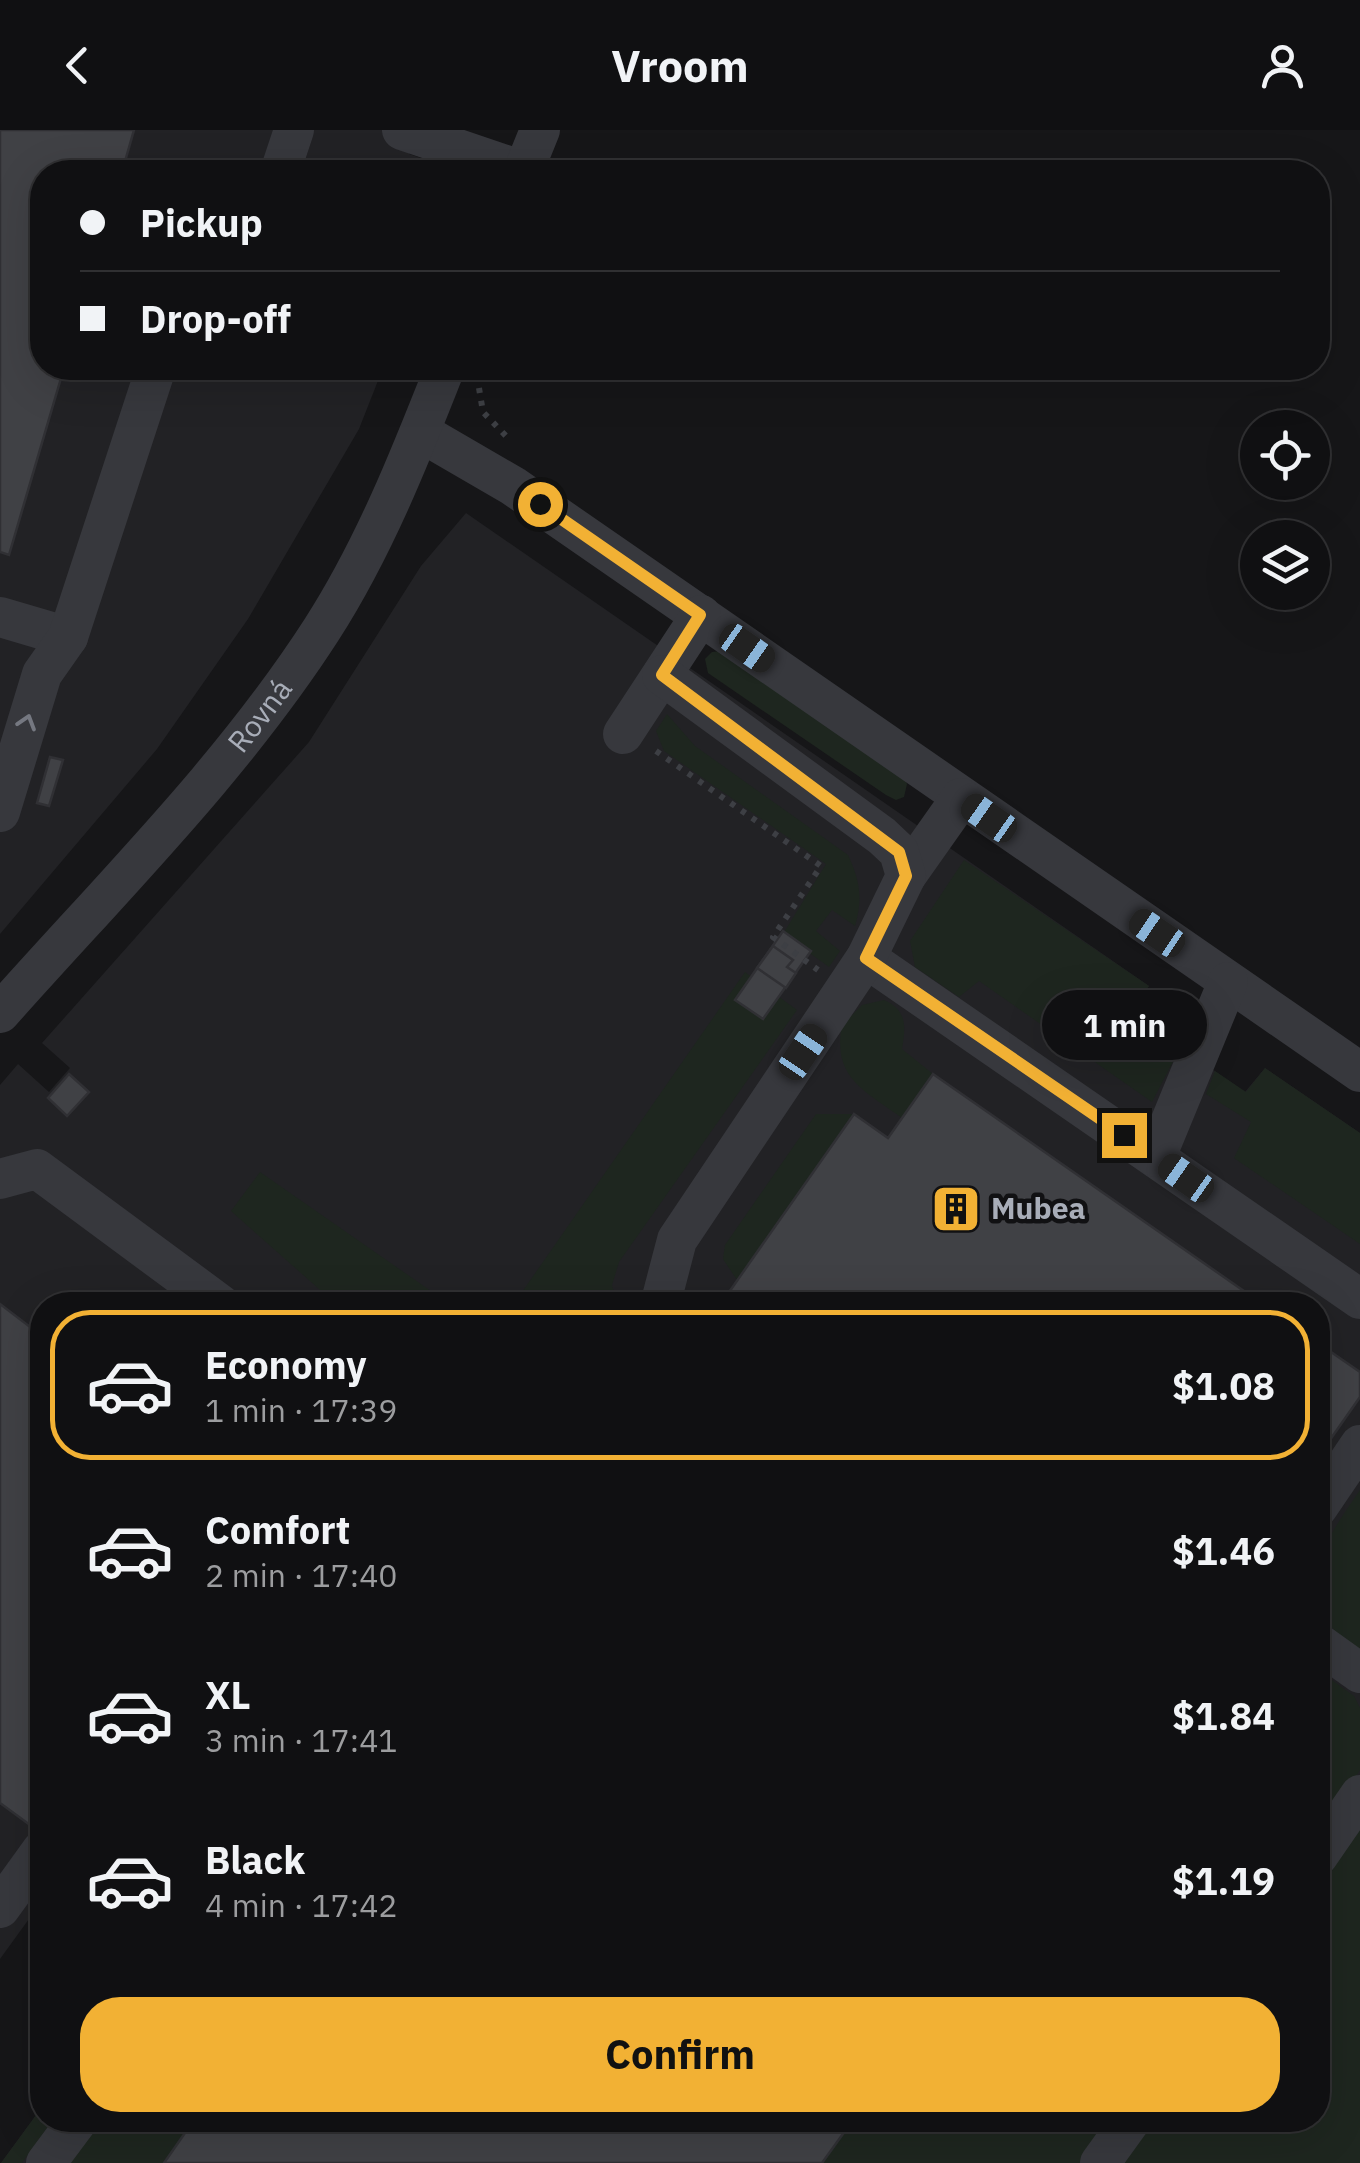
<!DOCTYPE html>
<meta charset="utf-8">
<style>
:root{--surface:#101012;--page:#19191b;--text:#f1f3f6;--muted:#9c9d9f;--line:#303032;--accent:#f2b134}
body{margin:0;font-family:"IBM Plex Sans",sans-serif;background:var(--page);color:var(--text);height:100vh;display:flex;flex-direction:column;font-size:38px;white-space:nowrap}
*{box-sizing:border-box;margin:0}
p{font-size:32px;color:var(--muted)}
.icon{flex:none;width:55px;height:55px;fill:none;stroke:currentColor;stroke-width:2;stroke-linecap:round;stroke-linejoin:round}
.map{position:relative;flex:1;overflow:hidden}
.side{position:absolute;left:30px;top:1162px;width:1300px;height:840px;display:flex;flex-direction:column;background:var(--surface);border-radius:40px;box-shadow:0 10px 40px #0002,0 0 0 2px var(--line)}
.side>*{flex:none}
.banner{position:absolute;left:30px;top:30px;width:1300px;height:220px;border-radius:40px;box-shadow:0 10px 40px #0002,0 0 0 2px var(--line);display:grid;align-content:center;height:220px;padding:0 50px;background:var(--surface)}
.fabs{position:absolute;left:1240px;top:280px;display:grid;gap:20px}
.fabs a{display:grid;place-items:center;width:90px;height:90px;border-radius:50%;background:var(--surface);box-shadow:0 10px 40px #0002,0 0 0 2px var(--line);font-size:50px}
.end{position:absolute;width:45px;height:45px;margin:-22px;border:12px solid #f2b134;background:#111;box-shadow:0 0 0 5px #111}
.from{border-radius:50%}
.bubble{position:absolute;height:70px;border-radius:35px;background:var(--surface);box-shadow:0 10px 40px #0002,0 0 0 2px var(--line);font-size:32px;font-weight:700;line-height:70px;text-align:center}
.car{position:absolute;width:30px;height:60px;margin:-30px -15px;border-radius:12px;box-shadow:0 0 8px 2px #0007;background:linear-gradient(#222 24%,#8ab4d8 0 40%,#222 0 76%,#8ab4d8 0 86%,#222 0)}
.banner b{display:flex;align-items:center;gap:35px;height:95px;font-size:38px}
.banner b+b{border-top:2px solid var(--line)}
.banner i{width:25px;height:25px;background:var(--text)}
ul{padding:18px 0 0;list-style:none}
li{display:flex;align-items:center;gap:30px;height:150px;margin:0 20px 15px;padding:0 30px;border:5px solid transparent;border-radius:40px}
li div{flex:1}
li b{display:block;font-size:38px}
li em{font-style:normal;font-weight:700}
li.active{border-color:var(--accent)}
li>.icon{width:90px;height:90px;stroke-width:1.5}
.action{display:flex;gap:20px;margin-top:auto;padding:20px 50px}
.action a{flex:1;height:115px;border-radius:40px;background:var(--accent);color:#111;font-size:40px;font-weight:700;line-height:115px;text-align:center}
header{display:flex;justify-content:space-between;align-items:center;height:130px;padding:0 50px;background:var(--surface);font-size:45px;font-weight:700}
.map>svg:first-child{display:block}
.built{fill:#222225}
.green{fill:#1e261f}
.building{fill:#404145;stroke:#303034;stroke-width:2.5}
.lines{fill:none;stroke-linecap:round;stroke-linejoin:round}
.path{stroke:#3d3f44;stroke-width:6;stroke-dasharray:5 8;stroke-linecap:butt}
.minor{stroke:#37383d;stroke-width:40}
.oneway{stroke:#757881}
.route{stroke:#f2b134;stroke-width:12}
.labels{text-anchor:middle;stroke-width:9;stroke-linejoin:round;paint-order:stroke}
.street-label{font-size:30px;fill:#a8adb8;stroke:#111113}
.poi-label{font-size:30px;font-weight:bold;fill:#a8adb8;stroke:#111113;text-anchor:start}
</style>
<header><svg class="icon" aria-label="back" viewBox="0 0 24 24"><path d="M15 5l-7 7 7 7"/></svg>Vroom<svg class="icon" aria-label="person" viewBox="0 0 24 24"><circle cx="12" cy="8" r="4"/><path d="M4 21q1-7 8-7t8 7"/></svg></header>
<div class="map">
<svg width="1360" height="2033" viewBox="0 0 1360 2033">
<rect width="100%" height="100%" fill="#161618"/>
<g class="built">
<polygon points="0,0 416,0 409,24 456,40 42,42 42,238 383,238 359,299 248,489 157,619 0,804"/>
<polygon points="466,383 1149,856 1130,882 1245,962 1265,938 1360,1003 1360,2033 1,2033 42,1977 42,1990 1318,1990 1318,1175 42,1175 42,1771 0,1829 0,955 18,934 49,962 70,938 42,913 309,612 421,436"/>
</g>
<g class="green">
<polygon points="747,518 891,618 907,654 904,667 896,670 886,665 708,543 705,529 712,522"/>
<path d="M667,584L695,616L848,725C860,751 863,768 855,796L832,780L816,801L840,821L829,837L783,804L826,734L664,621L656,601Z"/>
<polygon points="964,730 1149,856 1130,882 1181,916 1152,972 979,851 959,867 915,837 910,811"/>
<polygon points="745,842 797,880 619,1132 612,1155 617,1175 513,1175"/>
<path d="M884,870C907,880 906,896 902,919L933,944L902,988C864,960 832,948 842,895L862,875Z"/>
<polygon points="1265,938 1360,1003 1360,1114 1234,1028 1251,992 1206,964 1215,941 1246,962"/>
<polygon points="816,984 854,984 737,1150 723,1129 725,1115"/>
<polygon points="260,1042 451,1175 337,1175 231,1081"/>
<path d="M1360,1360V1521C1283,1471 1318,1421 1360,1360Z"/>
<polygon points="1318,1540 1354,1566 1360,1578 1360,1640 1318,1704"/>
<polygon points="1360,1687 1360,2033 1120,2033 1150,1990 1318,1990 1318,1748"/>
<polygon points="42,1977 42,1990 53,1990 22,2033 1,2033"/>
<polygon points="98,1990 194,1990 164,2033 67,2033"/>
<polygon points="853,1990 1118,1990 1088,2033 822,2033"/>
</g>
<g class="building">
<polygon points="0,0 134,0 122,42 42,42 42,238 64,238 9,425 0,422"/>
<polygon points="50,627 63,630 49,676 37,673"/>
<polygon points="783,801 811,821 763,889 735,870"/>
<polygon points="773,816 793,830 787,837 796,843 786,858 757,838"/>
<polygon points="69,944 89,962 67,986 48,968"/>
<polygon points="933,944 1264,1175 720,1175 854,984 888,1008"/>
<polygon points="0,1174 42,1206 42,1678 30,1695 0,1673"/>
<polygon points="1318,1213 1360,1242 1360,1267 1318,1327"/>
<polygon points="194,1990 853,1990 822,2033 164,2033"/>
</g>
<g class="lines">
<g class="path">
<polyline points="479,258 483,282 506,306"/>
<polyline points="656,621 821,736 773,807 818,840"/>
</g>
<g class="minor">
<polyline points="402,0 523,41"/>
<polyline points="280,42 294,0"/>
<polyline points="523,42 540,0"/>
<polyline points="420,302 513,356 1360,942"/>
<polyline points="0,487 68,507"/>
<polyline points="623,604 701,485"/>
<polyline points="0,682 42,544 68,507 156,238"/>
<polyline points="906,746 961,668"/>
<polyline points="866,828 1360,1169"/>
<path id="s1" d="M0,883C110,759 232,639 322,499C374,418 410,327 445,238"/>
<polyline points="1156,1027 1228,852"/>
<polyline points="0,1049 37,1039 221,1175"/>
<polyline points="660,1175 677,1110 866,828 906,746 899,722 882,706 662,545"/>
<polyline points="1318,1377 1360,1315"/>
<polyline points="1318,1513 1360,1543"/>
<polyline points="1318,1726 1360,1665"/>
<polyline points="0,1778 42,1720"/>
<polyline points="46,2033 78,1990"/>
<polyline points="1100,2033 1131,1990"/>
</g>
</g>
<defs><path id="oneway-chevron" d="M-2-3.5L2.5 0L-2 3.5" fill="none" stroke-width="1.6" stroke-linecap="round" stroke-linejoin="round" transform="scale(2.5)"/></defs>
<use class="oneway" href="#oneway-chevron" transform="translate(27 592) rotate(-73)"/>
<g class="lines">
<polyline class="route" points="540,374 700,485 662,545 899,722 906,746 866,828 1124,1005"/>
</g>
<defs>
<g id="building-square" transform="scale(2.5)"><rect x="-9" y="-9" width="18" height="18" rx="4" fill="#f2b134" stroke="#111113"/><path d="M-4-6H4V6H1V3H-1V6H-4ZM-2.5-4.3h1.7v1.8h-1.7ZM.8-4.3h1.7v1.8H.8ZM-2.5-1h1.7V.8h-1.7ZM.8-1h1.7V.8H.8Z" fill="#111"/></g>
</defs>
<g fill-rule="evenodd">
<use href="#building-square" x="956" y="1079"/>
</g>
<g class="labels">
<g class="street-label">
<text dy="10" stroke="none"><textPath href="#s1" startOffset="395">Rovná</textPath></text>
</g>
<g class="poi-label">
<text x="991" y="1089">Mubea</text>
</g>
</g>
</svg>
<div class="fabs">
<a><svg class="icon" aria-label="locate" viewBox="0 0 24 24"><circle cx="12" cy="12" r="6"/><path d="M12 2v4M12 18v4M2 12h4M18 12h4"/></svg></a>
<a><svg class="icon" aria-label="layers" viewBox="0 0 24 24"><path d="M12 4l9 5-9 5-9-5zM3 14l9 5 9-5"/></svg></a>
</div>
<i class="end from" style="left:540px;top:374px"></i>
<i class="end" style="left:1124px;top:1005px"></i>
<div class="bubble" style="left:1042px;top:860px;width:165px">1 min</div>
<i class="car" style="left:747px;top:518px;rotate:125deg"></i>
<i class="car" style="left:989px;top:688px;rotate:305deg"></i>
<i class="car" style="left:1157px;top:803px;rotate:304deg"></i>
<i class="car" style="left:803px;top:922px;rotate:34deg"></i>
<i class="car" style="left:1186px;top:1048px;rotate:305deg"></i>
<div class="banner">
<b><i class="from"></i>Pickup</b>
<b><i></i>Drop-off</b>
</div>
<section class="side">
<ul>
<li class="active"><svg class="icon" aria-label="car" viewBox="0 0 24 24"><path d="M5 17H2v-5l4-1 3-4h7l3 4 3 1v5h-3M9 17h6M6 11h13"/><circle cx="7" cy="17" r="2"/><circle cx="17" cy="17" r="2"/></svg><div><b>Economy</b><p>1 min · 17:39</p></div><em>$1.08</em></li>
<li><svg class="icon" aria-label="car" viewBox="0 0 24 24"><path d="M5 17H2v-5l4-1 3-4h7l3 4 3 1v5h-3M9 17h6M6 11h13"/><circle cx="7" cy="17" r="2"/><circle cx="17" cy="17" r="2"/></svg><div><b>Comfort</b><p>2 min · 17:40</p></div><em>$1.46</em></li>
<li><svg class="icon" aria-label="car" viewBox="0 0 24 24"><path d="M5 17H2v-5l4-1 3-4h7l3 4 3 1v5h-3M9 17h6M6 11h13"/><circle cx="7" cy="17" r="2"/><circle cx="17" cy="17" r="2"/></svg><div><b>XL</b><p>3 min · 17:41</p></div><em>$1.84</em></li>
<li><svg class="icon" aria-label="car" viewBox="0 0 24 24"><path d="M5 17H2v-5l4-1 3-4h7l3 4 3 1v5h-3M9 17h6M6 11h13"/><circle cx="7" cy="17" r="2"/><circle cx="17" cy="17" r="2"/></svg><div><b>Black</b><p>4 min · 17:42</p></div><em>$1.19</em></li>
</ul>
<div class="action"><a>Confirm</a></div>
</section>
</div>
